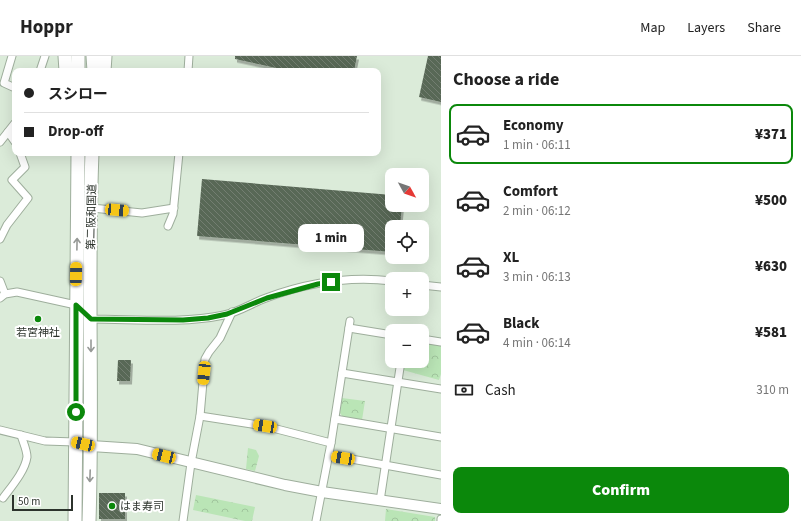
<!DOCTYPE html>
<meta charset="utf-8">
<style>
:root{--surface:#fff;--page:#f6f6f6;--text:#222;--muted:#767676;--line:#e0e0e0;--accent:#0b880b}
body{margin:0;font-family:"Source Sans 3","Noto Sans JP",sans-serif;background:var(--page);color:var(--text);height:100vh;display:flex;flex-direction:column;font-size:15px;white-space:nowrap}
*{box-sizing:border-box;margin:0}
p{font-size:13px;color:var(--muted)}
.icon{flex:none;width:22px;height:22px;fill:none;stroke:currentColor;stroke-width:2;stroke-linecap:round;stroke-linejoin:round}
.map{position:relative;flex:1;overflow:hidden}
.drawer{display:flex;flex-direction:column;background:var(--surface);width:360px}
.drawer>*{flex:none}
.guide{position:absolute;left:12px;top:12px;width:369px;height:88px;border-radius:8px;box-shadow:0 4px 16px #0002;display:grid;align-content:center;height:88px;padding:0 12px;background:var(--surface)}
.needle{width:26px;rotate:130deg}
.tools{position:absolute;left:385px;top:112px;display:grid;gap:8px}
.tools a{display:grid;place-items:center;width:44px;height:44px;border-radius:8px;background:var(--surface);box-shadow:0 4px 16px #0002;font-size:20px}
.scale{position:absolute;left:12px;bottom:10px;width:61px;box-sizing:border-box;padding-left:4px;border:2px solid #2c332c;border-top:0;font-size:11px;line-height:14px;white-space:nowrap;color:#2c332c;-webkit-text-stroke:3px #fff;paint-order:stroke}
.end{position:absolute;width:18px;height:18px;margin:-9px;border:5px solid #0b880b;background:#fff;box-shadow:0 0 0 2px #fff}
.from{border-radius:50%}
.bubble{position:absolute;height:28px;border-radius:8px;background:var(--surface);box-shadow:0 4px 16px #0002;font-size:13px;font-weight:800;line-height:28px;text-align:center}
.car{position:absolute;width:12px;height:24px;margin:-12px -6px;border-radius:5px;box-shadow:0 0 3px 1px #0007;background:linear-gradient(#f5c518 24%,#345 0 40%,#f5c518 0 76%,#345 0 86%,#f5c518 0)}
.guide b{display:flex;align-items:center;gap:14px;height:38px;font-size:15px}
.guide b+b{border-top:1px solid var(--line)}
.guide i{width:10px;height:10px;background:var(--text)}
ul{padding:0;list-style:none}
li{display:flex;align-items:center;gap:12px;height:60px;margin:0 8px 6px;padding:0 4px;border:2px solid transparent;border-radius:8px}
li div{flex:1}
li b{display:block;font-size:15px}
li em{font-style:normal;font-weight:800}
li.selected{border-color:var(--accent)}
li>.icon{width:36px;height:36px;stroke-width:1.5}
h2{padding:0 12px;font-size:18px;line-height:48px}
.pay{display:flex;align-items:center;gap:10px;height:44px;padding:0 12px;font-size:15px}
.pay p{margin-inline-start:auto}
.button{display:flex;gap:8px;margin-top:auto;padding:8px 12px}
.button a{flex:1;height:46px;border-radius:8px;background:var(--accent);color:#fff;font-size:16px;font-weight:800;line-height:46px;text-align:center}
header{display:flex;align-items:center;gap:24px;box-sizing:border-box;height:56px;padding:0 20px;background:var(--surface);border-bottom:1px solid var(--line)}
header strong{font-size:19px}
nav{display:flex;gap:22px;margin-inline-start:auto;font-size:14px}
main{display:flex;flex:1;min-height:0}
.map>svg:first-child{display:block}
.park{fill:url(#park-crowns)}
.building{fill:url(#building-back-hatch);filter:url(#shadow)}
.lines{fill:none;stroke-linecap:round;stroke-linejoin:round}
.street-casing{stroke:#9eae9c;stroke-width:9}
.secondary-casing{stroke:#9eae9c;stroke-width:12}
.highway-casing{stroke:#9eae9c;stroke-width:15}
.street{stroke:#fff;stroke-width:7}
.secondary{stroke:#fff;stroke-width:10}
.highway{stroke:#fff;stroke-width:13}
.oneway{stroke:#969996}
.route{stroke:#0b880b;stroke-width:5}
.poi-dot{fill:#0b880b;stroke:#fff;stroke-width:1.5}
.labels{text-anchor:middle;stroke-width:4;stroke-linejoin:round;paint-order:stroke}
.street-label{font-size:11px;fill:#2c332c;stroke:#fff}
.poi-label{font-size:11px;fill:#2c332c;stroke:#fff}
</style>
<header>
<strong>Hoppr</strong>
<nav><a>Map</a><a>Layers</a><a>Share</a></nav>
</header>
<main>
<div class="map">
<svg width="441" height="465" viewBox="0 0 441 465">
<defs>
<pattern id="park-crowns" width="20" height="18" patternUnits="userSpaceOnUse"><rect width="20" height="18" fill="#bae5b6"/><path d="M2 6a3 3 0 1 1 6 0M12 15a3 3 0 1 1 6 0" fill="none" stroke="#a0c59d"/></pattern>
<pattern id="building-back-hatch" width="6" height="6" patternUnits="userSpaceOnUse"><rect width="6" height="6" fill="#596757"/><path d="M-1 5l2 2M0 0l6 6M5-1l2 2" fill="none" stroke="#737e71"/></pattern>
<filter id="shadow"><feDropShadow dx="2" dy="3.5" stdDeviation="0" flood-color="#0004"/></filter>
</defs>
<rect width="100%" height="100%" fill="#dbebd9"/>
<g class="park">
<polygon points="422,286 441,288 441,318 439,324 403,314 405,305 422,305"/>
<polygon points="342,342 365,345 362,364 343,361 340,357"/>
<polygon points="248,392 256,394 259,400 255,415 246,413"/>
<polygon points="196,439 255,451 252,465 245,465 193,454"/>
<polygon points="386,453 435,461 435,465 385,465"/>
</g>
<g class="building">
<polygon points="235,0 357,0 354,15 290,15 235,3"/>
<polygon points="428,0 441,0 441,46 419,41"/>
<polygon points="202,123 392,139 392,149 402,149 400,171 392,171 392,196 197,180"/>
<polygon points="118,304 131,304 130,325 117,325"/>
<rect x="99" y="437" width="26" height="26"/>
</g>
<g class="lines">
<g class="street-casing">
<g id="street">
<polyline points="12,0 4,27 15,32"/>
<polyline points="40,15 45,0"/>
<polyline points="188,15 189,0"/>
<polyline points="8,76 15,86"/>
<polyline points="0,86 15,67"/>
<polyline points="92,152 142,157 174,152"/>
<polyline points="168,170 173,158 179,97"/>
<polyline points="0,183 7,169 28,142 12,124 25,111 20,97"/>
<polyline points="0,225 5,238"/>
<polyline points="422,229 441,231"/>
<polyline points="0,242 5,238 17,236 76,249 78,251"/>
<path d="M89,261L91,263C135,263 181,268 224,259C239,256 252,247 266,242C306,227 350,220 392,225"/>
<polyline points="349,272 392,279"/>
<polyline points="422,283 441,286"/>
<polyline points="342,317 441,333"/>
<polyline points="200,360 265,370 331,387"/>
<polyline points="335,363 441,381"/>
<polyline points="0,374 45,385 75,386"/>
<polyline points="329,399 441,419"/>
<path d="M3,442C12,430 25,415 27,401C27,394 23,386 21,379"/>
<polyline points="380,445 401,305"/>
<polyline points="183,465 191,407 200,360 205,303 209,296 220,282 232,256"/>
<polyline points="316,465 331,387 350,265"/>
<polyline points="441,465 441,463"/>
</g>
</g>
<g class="secondary-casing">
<polyline id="secondary" points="75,386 91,390 137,393 285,429 322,436 441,453"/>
</g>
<g class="highway-casing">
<g id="highway">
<polyline points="65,0 66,15"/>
<polyline points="93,0 94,15"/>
<polyline points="78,15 78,0"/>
<polyline points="104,15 105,0"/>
<polyline points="75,465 78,97"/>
<path d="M89,465C93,342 87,220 92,97"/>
</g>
</g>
<use href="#street" class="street"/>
<use href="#secondary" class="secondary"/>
<use href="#highway" class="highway"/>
</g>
<defs><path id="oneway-shaft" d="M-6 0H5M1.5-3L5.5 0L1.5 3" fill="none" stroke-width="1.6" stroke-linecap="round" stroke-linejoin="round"/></defs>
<g class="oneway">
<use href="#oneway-shaft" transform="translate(77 188) rotate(-89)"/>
<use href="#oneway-shaft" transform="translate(91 290) rotate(90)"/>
<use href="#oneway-shaft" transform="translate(90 420) rotate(92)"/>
</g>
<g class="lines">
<polyline class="route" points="76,356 76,249 91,263 183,264 208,262 227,258 267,242 318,228 331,226"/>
</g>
<g class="poi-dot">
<circle cx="38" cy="263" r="4"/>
<circle cx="112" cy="450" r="4"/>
</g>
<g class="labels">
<g class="street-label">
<text transform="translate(91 161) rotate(-89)" y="4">第二阪和国道</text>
</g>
<g class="poi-label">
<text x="38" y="280">若宮神社</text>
<text x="120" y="454" text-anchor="start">はま寿司</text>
</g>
</g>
</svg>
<div class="tools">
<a><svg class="needle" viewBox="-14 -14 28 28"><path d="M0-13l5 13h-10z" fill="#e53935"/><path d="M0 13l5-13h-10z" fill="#767676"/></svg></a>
<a><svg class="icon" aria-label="locate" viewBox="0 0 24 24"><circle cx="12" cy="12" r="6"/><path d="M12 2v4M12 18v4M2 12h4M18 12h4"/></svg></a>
<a>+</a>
<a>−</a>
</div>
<div class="scale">50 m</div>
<i class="end from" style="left:76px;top:356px"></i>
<i class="end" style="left:331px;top:226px"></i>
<div class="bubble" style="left:298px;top:168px;width:66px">1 min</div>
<i class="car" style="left:117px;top:154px;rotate:95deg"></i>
<i class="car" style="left:76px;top:218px;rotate:1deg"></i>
<i class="car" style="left:204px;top:317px;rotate:186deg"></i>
<i class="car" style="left:265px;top:370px;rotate:279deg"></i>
<i class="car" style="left:83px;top:388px;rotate:283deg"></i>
<i class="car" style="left:164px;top:400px;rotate:284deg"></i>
<i class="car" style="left:343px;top:402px;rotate:280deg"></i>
<div class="guide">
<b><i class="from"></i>スシロー</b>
<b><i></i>Drop-off</b>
</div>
</div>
<section class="drawer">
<h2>Choose a ride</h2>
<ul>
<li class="selected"><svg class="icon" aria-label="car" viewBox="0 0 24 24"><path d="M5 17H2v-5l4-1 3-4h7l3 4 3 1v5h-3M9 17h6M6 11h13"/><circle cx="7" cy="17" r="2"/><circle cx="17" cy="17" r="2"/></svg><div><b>Economy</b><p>1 min · 06:11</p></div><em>¥371</em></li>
<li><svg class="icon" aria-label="car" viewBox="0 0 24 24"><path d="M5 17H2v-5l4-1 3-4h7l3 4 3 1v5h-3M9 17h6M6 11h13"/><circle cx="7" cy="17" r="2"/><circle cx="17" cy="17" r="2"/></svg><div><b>Comfort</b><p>2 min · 06:12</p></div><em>¥500</em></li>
<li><svg class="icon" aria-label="car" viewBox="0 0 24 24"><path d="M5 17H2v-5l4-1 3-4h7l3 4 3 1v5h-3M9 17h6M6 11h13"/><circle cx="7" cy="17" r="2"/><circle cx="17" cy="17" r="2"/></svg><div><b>XL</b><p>3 min · 06:13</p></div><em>¥630</em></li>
<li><svg class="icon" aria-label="car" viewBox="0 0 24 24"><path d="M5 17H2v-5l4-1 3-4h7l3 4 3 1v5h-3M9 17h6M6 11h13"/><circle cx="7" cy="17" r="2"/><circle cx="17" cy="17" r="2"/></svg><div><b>Black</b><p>4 min · 06:14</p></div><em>¥581</em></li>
</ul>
<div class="pay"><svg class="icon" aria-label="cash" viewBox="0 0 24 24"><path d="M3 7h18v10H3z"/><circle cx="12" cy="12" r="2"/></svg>Cash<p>310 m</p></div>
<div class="button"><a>Confirm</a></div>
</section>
</main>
